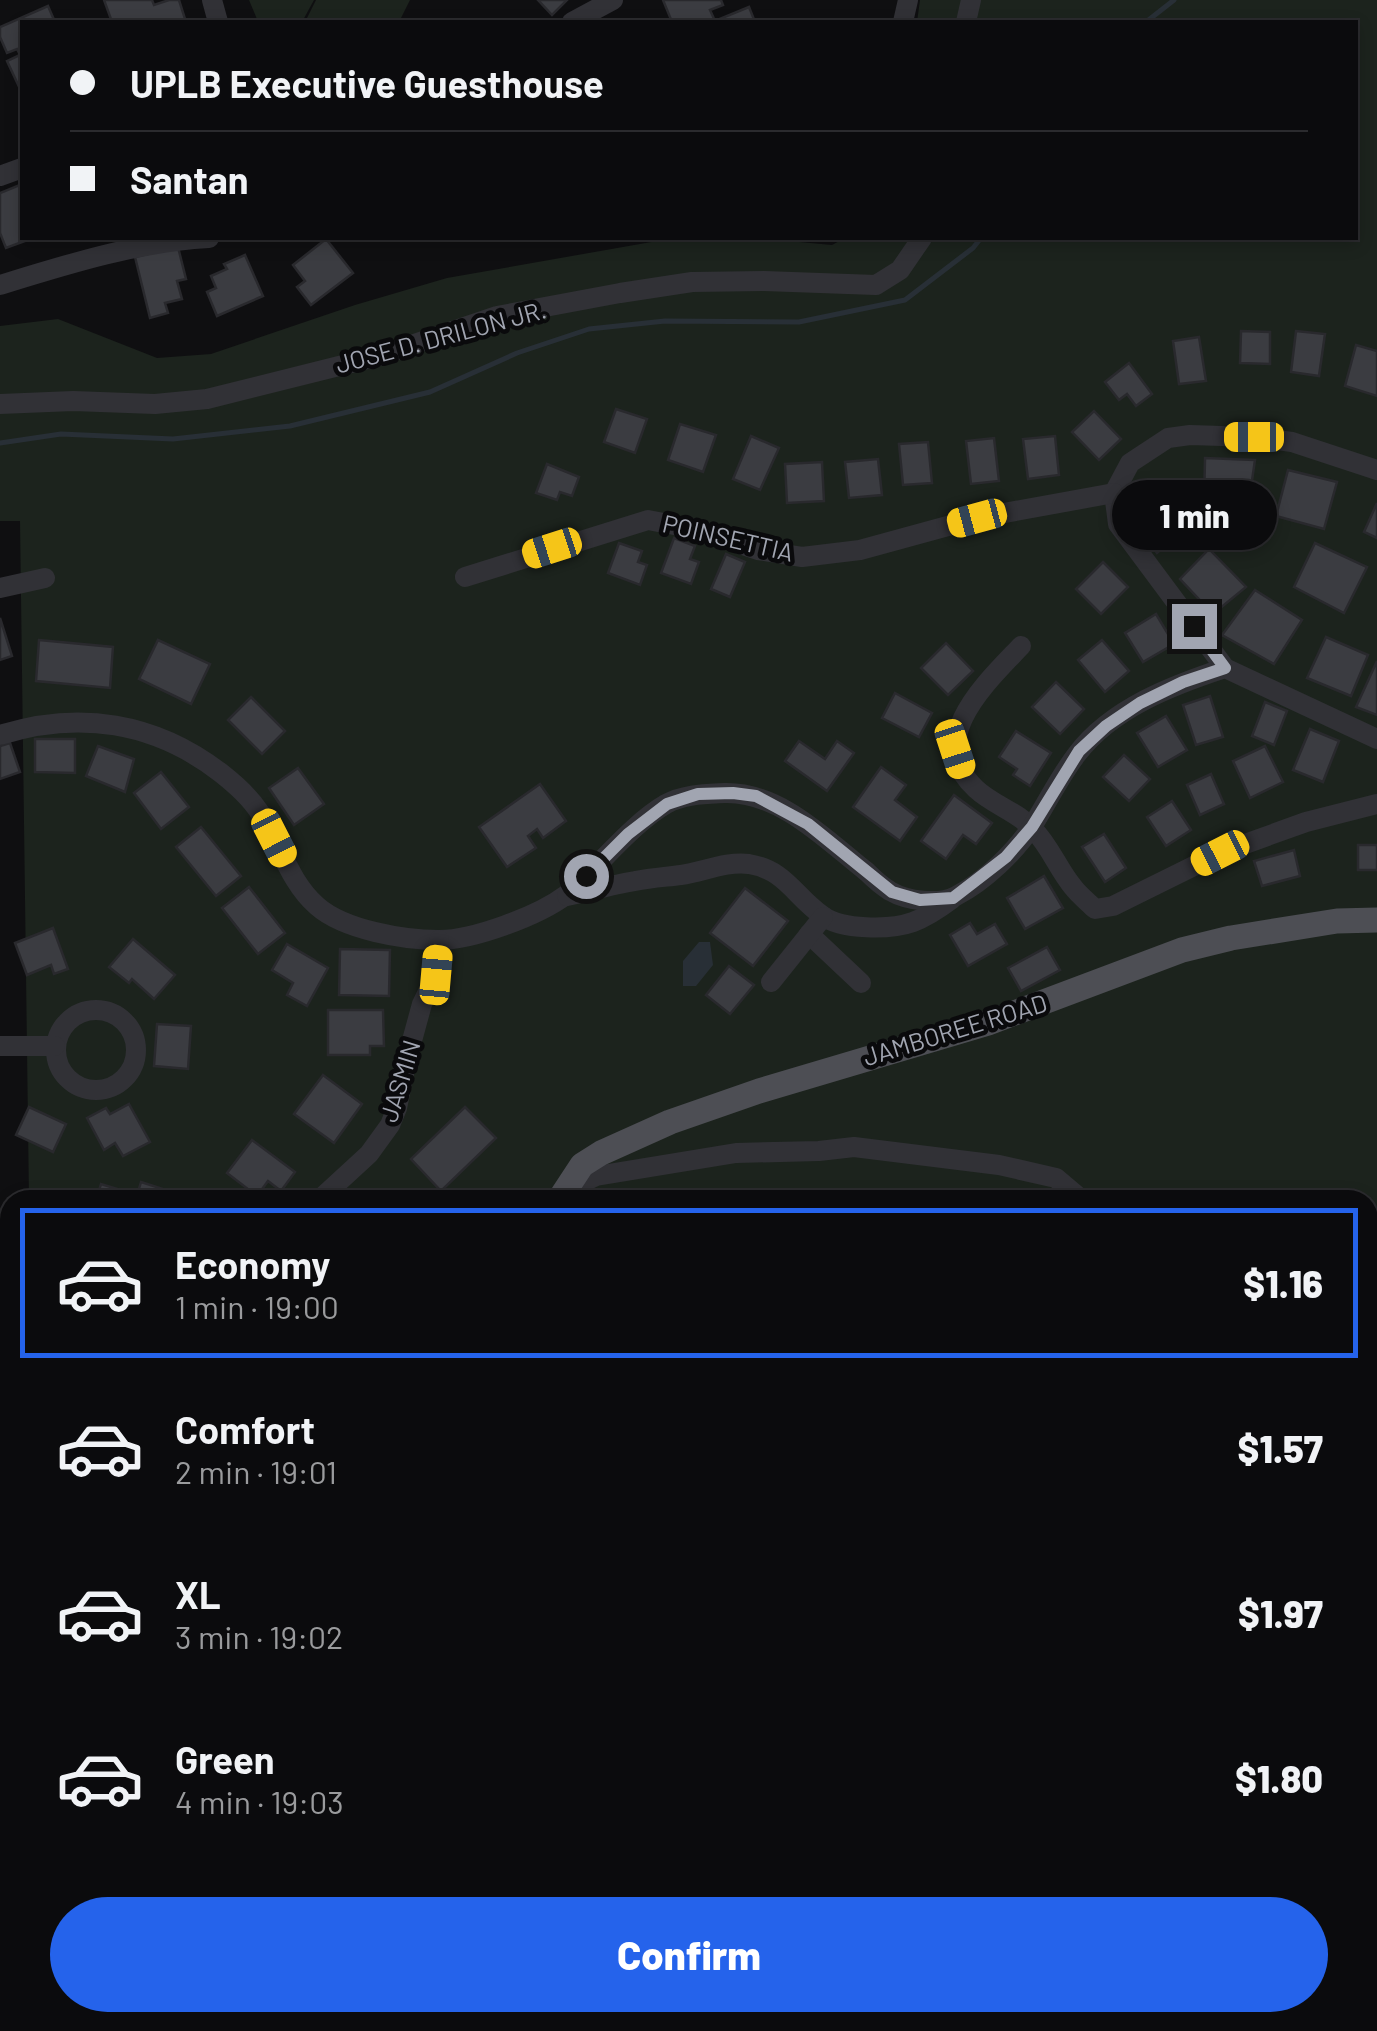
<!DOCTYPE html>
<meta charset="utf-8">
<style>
:root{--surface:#0b0b0d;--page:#141416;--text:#f1f3f6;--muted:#9a9b9d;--line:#2b2b2e;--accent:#2563eb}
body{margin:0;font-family:Barlow,sans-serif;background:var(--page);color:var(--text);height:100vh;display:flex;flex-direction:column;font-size:38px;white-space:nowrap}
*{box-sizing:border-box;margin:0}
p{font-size:32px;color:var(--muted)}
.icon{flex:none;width:55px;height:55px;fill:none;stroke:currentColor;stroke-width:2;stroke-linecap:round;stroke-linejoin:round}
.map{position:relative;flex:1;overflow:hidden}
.side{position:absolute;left:0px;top:1190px;width:1378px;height:842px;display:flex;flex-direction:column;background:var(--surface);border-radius:30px 30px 0 0;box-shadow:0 5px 15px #0003,0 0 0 2px var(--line)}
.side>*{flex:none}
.top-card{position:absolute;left:20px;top:20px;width:1338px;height:220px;border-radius:0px;box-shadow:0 5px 15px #0003,0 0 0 2px var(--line);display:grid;align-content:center;height:220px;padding:0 50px;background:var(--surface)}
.end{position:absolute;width:45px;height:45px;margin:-22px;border:12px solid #a1a5b1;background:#111;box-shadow:0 0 0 5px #111}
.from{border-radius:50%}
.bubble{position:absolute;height:70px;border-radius:35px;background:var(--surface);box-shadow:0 5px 15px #0003,0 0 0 2px var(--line);font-size:32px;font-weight:800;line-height:70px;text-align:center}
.car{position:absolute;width:30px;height:60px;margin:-30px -15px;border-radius:12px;box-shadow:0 0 8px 2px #0007;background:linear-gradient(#f5c518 24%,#345 0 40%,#f5c518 0 76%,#345 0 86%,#f5c518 0)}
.top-card b{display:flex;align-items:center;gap:35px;height:95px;font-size:38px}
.top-card b+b{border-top:2px solid var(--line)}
.top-card i{width:25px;height:25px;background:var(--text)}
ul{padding:18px 0 0;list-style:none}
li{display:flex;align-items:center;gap:30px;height:150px;margin:0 20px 15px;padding:0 30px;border:5px solid transparent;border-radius:0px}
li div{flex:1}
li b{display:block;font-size:38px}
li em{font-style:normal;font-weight:800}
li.selected{border-color:var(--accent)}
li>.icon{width:90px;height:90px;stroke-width:1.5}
.action{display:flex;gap:20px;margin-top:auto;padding:20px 50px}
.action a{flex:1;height:115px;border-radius:60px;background:var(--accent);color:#fff;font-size:40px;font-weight:800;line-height:115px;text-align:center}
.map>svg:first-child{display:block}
.green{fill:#1c231d}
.water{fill:#282f36}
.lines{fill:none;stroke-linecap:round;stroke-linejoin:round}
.stream{stroke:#282f36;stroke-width:5}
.building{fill:#3b3c41;stroke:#29292d;stroke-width:2.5}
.minor{stroke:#313136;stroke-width:20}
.major{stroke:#4d4e54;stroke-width:25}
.route{stroke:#a1a5b1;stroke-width:12}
.labels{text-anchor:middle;stroke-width:9;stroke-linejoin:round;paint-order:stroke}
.street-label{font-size:25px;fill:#a1a5b1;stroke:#0a0a0c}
</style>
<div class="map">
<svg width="1377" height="2031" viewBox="0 0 1377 2031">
<rect width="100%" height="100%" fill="#0f0f11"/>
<g class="green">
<polygon points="249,0 314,0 302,22 263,22 257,19"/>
<polygon points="410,0 399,22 305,22 316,0"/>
<polygon points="920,0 1377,0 1377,2031 0,2031 0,1491 10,1489 10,2022 1368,2022 1368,1200 29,1200 20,521 0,521 0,326 58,319 157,358 211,354 355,305 447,278 657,241 703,238 757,238 832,245 845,238 1355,238 1355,22 917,22"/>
</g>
<polygon class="water" points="699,942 710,942 713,965 696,986 683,986 683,961"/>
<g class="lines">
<g class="stream">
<polyline points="1146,22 1174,0"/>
<polyline points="0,443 61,434 173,439 290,426 430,392 517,353 589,329 665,321 799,322 905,300 973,248 981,238"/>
<polyline points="0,1624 10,1614"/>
</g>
</g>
<g class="building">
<polygon points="104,0 152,0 154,5 169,0 179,0 186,22 112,22"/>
<polygon points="538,0 567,0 552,15"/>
<polygon points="663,0 721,0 723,5 710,10 715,21 749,7 755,22 682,22 681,21 672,22"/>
<polygon points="48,6 55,22 22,22 21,91 7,61 20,55 17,49 7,53 0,37 0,27"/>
<polygon points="22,184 22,238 33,238 6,248 0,233 0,193"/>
<polygon points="326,239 353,273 311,305 297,287 305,281 293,265"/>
<polygon points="178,247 186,279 177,281 182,299 165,303 168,313 150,318 135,257"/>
<polygon points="245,255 263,296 217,316 207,292 216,288 211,276 227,269 224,264"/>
<polygon points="1241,331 1270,332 1270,364 1240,363"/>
<polygon points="1296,331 1325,334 1319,376 1291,372"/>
<polygon points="1199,337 1206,381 1179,384 1173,341"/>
<polygon points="1356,345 1377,351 1377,396 1345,386"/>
<polygon points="1129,363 1152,394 1136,406 1127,394 1119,400 1105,382"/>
<polygon points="616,409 647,419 635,453 604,442"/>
<polygon points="1094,411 1121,439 1099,460 1072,432"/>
<polygon points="680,424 716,435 703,472 668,460"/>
<polygon points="751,436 779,448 760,490 733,479"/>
<polygon points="1055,436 1059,475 1028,479 1023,439"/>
<polygon points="994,438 999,481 971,484 966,441"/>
<polygon points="928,442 932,483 903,485 899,444"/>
<polygon points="1205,458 1255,460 1248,508 1204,503"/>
<polygon points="878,459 882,495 849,498 845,462"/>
<polygon points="822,462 824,501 787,503 785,464"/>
<polygon points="547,464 579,477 572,496 560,492 557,500 536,493"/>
<polygon points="1288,470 1337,482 1324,529 1276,516"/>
<polygon points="1164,490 1194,520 1157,553 1131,520"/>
<polygon points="1377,503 1377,538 1364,532"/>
<polygon points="674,538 695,546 690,559 699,562 691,584 661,573"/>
<polygon points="619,543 642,551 638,562 647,565 640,585 608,573"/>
<polygon points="1315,543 1367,567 1344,613 1294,587"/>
<polygon points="1209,549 1246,587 1213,614 1180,579"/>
<polygon points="726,554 745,562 730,597 711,589"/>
<polygon points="1103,562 1128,587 1101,614 1076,589"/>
<polygon points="1255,590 1302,620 1274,664 1222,635"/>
<polygon points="1156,614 1174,644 1143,662 1125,633"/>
<polygon points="0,618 12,656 0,660"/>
<polygon points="1326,637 1368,655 1351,696 1307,678"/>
<polygon points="39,640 113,647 110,688 36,681"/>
<polygon points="158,640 210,664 191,704 139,679"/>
<polygon points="1102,640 1129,671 1105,692 1078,660"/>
<polygon points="946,643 973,671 948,695 921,668"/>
<polygon points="1377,661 1377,715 1356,707"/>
<polygon points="1056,682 1084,709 1060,734 1032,707"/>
<polygon points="895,693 932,713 919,737 882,718"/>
<polygon points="1210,696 1223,737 1196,745 1183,705"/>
<polygon points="251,697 285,731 262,754 228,720"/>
<polygon points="1265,702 1287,711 1274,745 1252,736"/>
<polygon points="1166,716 1187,750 1158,767 1137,733"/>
<polygon points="1310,729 1339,741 1323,782 1293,770"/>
<polygon points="1016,731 1051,753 1030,786 1013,775 1017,769 999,757"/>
<polygon points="35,739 75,739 75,773 35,772"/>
<polygon points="799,741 825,759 837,741 854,753 827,791 785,761"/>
<polygon points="10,743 20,772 0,779 0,746"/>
<polygon points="98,746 134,759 125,792 86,776"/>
<polygon points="1265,746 1283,782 1250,798 1233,761"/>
<polygon points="1124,755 1150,779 1129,801 1103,777"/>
<polygon points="881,767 906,785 895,800 917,817 900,841 853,807"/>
<polygon points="298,768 324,804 294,825 269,788"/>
<polygon points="161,772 189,807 161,829 134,793"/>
<polygon points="1211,774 1224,804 1200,815 1187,785"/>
<polygon points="540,784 566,821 543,838 537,829 528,836 536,848 507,867 479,827"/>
<polygon points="954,795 992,823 976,844 963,835 946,859 921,841"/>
<polygon points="1172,801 1191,830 1166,846 1147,817"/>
<polygon points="201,827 241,876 216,896 176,847"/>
<polygon points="1104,834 1126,868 1105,882 1082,847"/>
<rect x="1358" y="845" width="19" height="25"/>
<polygon points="1294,850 1300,876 1262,886 1254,861"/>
<polygon points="1044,876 1063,908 1025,929 1007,898"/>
<polygon points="249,887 285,933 258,954 222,908"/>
<polygon points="745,888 788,921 753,966 710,933"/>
<polygon points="970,923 977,934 995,924 1007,944 968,966 950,935"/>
<polygon points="53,928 68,969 54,974 51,965 27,975 15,943"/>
<polygon points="133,939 175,975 154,999 132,979 129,983 109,967"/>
<polygon points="287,944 328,968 307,1006 287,995 293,983 272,970"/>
<polygon points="1047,947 1060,970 1021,991 1008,968"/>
<polygon points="340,949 390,950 389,996 339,995"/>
<polygon points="729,966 754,985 730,1014 706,995"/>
<polygon points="328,1010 383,1010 384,1046 370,1046 370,1055 328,1055"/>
<polygon points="157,1024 191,1026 188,1069 154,1066"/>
<polygon points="323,1075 362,1104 334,1143 294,1114"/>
<polygon points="129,1104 150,1142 123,1156 115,1143 104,1150 87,1118 106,1108 110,1114"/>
<polygon points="29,1107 66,1124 53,1152 16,1135"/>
<polygon points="465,1107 496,1138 441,1191 411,1159"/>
<polygon points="252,1140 295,1172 281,1191 268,1181 257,1196 227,1173"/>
<polygon points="141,1182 163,1189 160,1200 96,1200 101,1184 137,1195"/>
<polygon points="0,1318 3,1318 7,1383 0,1384"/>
</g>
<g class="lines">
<g class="minor">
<polyline points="212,0 218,22"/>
<polyline points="572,22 613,0"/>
<polyline points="903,22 908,0"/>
<polyline points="966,22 971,0"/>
<polyline points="0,176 22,168"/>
<path d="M0,285C68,264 138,242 209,238"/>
<polyline points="0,404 73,401 155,404 207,399 379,356 497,316 620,293 692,282 764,281 876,285 900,270 922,238"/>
<polyline points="1114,493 1130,463 1168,438 1190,435 1254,437 1292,442 1377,470"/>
<polyline points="1114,493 1118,524 1225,668"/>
<polyline points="465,577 648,520 695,529 758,550 802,557 860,550 977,518 1114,493"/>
<polyline points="0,588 45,578"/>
<path d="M1021,646C987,682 923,740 976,789C993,805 1018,812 1033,829C1050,846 1058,869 1073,887C1079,895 1088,902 1095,909L1113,906L1220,853L1306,822L1377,804"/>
<path d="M0,735C79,710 155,722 221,773C235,784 248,795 258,810C279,840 288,881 317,906C344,930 404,940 439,940C473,940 538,916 566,895C576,888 584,878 593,869C614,848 640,819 666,804C684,794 706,794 725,793C781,792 826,840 867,872C874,879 882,886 890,891C907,901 939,905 956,896C985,881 1015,852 1033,825C1048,801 1060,776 1077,754C1112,708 1173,685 1225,668L1377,739"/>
<path d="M567,896C590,891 612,885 635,881C650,878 665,877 681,875C703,872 726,861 749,864C786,870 795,897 823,916C841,930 891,930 913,922C927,917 940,908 952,899"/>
<polyline points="809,934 861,983"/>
<polyline points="771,982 823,917"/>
<circle cx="96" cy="1050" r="40"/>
<polyline points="0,1046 55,1046"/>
<polyline points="567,1190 596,1176 736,1153 819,1151 854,1147 999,1165 1056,1178 1082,1200"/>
<polyline points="319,1200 369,1154 390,1125 397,1108 407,1059 422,1004 436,975 439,940"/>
<polyline points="1368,1407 1377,1408"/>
</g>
<g class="major">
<polyline points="559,1200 582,1165 601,1153 670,1122 759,1091 988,1023 1182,950 1231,938 1337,921 1377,920"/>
<polyline points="0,1246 10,1249"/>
</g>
</g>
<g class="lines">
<polyline class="route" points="586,876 628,834 667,804 698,794 733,793 756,796 808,824 892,892 920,900 953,898 1006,857 1032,827 1079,751 1106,726 1140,703 1183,682 1225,668 1194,626"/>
</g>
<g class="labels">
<g class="street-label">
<text transform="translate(441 337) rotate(-15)" y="9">JOSE D. DRILON JR.</text>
<text transform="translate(728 538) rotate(13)" y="9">POINSETTIA</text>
<text transform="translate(955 1030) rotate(-17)" y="9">JAMBOREE ROAD</text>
<text transform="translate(400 1081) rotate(-73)" y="9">JASMIN</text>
</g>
</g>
</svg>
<i class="end from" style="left:586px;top:876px"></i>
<i class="end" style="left:1194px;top:626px"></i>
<div class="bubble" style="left:1112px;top:480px;width:165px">1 min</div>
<i class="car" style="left:1254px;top:437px;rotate:270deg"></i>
<i class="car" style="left:977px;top:518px;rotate:255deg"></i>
<i class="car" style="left:552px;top:548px;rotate:252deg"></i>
<i class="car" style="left:955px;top:749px;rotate:162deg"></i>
<i class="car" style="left:274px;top:838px;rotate:153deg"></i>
<i class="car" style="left:1220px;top:853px;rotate:243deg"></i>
<i class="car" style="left:436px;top:975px;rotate:5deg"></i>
<div class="top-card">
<b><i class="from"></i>UPLB Executive Guesthouse</b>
<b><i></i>Santan</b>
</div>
<section class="side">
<ul>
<li class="selected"><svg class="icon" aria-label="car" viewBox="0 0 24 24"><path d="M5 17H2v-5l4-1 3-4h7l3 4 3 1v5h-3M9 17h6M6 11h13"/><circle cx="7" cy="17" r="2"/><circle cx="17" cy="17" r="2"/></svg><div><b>Economy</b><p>1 min · 19:00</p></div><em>$1.16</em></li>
<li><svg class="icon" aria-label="car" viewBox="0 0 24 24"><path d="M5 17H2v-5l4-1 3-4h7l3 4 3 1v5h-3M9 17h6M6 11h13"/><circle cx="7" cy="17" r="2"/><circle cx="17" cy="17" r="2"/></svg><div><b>Comfort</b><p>2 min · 19:01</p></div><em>$1.57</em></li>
<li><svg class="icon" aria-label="car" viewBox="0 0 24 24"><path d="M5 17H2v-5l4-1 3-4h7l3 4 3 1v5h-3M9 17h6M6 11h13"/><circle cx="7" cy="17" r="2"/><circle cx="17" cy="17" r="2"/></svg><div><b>XL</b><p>3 min · 19:02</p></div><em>$1.97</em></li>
<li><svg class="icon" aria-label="car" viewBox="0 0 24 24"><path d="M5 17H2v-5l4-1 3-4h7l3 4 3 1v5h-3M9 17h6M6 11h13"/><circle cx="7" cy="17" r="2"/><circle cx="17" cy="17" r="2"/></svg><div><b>Green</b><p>4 min · 19:03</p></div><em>$1.80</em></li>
</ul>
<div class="action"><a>Confirm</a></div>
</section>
</div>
